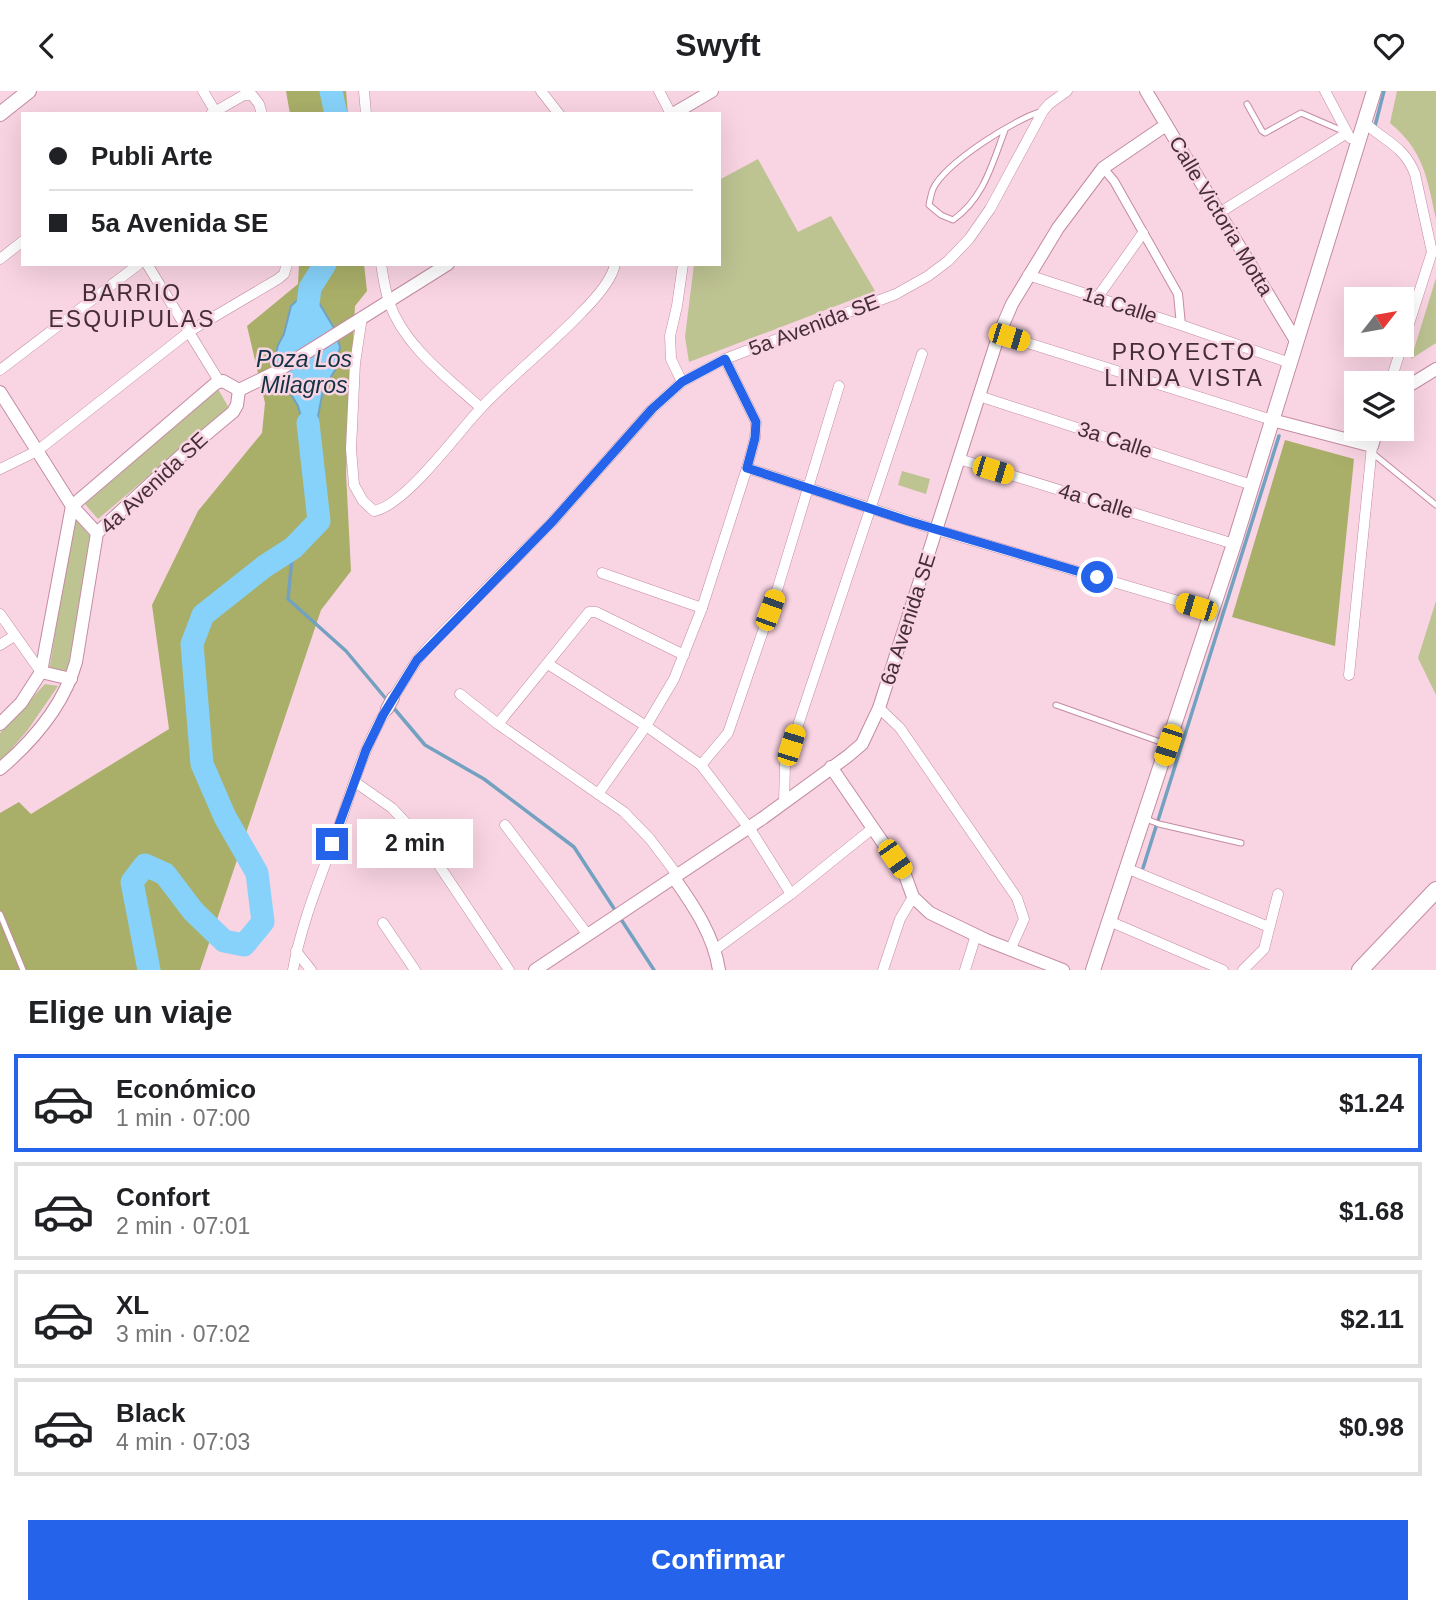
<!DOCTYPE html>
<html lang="es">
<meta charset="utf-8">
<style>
:root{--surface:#fff;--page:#f6f6f6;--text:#202124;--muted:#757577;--line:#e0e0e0;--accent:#2563eb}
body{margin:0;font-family:Arial,sans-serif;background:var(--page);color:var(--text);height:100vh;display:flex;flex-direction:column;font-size:26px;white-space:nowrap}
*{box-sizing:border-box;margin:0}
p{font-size:23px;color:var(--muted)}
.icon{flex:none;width:38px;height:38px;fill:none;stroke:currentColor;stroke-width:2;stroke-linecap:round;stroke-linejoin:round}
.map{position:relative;height:879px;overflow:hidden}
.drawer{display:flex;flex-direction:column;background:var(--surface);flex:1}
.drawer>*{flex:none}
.top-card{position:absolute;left:21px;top:21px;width:700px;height:154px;border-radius:0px;box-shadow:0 7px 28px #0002;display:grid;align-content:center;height:154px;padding:0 28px;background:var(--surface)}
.needle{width:46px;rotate:59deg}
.fabs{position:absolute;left:1344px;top:196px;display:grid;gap:14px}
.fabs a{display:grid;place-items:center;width:70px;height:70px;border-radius:0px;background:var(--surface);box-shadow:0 7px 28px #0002;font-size:35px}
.end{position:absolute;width:32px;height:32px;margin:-16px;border:9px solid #2563eb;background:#fff;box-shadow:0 0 0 4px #fff}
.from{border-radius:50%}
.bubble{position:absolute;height:49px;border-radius:0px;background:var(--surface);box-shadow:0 7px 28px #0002;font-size:23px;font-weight:700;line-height:49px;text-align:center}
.car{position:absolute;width:21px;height:42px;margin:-21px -10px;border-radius:9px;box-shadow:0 0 5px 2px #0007;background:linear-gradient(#f5c518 24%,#345 0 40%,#f5c518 0 76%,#345 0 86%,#f5c518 0)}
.top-card b{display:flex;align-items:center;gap:24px;height:66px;font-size:26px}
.top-card b+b{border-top:2px solid var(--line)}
.top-card i{width:18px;height:18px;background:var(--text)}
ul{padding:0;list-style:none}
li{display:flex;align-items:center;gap:21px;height:98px;margin:0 14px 10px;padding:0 14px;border:4px solid var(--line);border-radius:0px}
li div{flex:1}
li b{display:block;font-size:26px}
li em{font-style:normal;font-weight:700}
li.on{border-color:var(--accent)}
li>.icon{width:63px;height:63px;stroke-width:1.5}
h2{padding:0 28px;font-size:32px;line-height:84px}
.button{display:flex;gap:14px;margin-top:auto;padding:14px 28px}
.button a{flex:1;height:80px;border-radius:0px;background:var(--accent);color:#fff;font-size:28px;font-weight:700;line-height:80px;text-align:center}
header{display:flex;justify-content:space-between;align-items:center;height:91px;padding:0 28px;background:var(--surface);font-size:32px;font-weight:700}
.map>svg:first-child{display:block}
.green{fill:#bec392}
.forest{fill:#a9af68}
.water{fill:#87d2fa;stroke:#73a1c0;stroke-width:2}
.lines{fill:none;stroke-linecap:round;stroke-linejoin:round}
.stream{stroke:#73a1c0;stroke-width:3.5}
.river{stroke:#87d2fa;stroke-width:23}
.service-casing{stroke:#c48ba3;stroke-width:7}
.pedestrian-casing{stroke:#c48ba3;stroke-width:10}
.minor-casing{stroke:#c48ba3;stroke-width:11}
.tertiary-casing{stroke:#c48ba3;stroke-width:14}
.secondary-casing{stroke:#c48ba3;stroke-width:16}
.primary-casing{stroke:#c48ba3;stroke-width:18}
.service{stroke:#fff;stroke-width:5}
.pedestrian{stroke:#fff;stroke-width:8}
.minor{stroke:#fff;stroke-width:10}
.tertiary{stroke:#fff;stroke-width:12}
.secondary{stroke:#fff;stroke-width:14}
.primary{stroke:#fff;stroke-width:16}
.route{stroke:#2563eb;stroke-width:9}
.labels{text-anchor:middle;stroke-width:5;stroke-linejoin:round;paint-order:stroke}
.street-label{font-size:21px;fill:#452e38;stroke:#f9d4e3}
.neighbourhood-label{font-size:23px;letter-spacing:2px;fill:#452e38;stroke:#f9d4e3}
.water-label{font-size:23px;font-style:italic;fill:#103243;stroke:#f9d4e3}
</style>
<header><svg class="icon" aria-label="back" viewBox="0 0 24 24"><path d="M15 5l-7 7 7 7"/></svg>Swyft<svg class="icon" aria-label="heart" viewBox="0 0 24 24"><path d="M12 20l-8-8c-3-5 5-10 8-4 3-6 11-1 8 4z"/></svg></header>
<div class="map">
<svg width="1436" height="879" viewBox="0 0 1436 879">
<rect width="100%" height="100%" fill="#f9d4e3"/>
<g class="green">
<path d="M1397,0H1436V128C1427,87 1424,60 1390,32Z"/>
<polygon points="758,68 798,141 831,125 875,200 689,271 685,246 694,173 719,173 719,89"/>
<polygon points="1436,187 1436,252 1411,268"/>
<polygon points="218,298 229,317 98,428 85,413"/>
<polygon points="902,380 930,388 926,403 898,394"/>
<polygon points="74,427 90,445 78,526 67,581 49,580"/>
<polygon points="1436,510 1436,604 1418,567"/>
<polygon points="45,593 58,595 27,640 0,671 0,642"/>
</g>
<g class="forest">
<polygon points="286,0 346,0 348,23 290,23"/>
<polygon points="299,173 364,173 367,200 355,215 346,382 351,480 321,519 200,879 0,879 0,722 19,711 31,723 169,638 152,514 198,420 262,342 265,312 247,235 298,193"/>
<polygon points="1285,349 1354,368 1335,555 1232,526"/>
</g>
<polygon class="water" points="310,197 334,237 340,256 335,279 323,299 311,362 298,315 273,273 278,254 284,243 291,215"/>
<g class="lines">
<g class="stream">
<polyline points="1375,35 1384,0"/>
<polyline points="293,457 288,508 346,560 387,609"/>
<polyline points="392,615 425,654 484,688 574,756 654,879"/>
<polyline points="1143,777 1279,345"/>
</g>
<g class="river">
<polyline points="331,0 336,23"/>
<polyline points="306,229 310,197 325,173"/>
<polyline points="149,879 132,791 145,774 165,783 193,820 224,850 244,854 263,831 257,782 225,726 202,673 192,553 203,524 265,475 293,457 319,430 308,332"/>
</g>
<g class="service-casing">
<g id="service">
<polyline points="1247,13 1262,40 1265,42 1301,22 1345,41"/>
<path d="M1005,39C992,73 984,107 953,129L941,124L929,114C930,109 931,103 933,98C945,72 1016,27 1043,20"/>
<polyline points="1371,361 1436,414"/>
<polyline points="1056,614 1166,653"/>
<polyline points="1146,728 1159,733 1241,752"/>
<polyline points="0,823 23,879"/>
</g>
</g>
<g class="pedestrian-casing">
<polyline id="pedestrian" points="1103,77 1114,90 1178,203 1181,234"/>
</g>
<g class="minor-casing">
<g id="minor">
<polyline points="203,0 215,20"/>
<polyline points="364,0 366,23"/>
<polyline points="541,0 559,23"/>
<polyline points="659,0 671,23"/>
<polyline points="1325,0 1350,47"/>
<polyline points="211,23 244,4 252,4 259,13 262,23"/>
<path d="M1365,32C1386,51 1404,55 1415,83L1432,161L1390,292"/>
<polyline points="1219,122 1347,42"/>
<polyline points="0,168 23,150"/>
<polyline points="147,173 219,290"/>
<path d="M381,173C383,185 385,199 389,211C404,255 447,286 481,317"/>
<polyline points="1028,184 1181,234 1290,272"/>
<polyline points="1097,207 1143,142"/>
<path d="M362,226L355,272L351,358L354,394L363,410L374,420C406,414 457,342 481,317C513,283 550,255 582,221C594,209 612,190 615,173"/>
<polyline points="999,243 1272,329"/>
<polyline points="0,279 139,173"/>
<polyline points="682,291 671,268 670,245 677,215 683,173"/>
<polyline points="979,305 1252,394"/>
<polyline points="959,368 1234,453"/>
<polyline points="747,377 937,439 1212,520"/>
<polyline points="0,378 37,360 190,240 278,188 284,183 287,173"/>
<polyline points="602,482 702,517"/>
<polyline points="0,523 41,581"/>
<polyline points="0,554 14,545"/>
<polyline points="548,573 646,635 701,674 752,741 791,803"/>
<polyline points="1349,584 1372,355"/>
<polyline points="460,603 498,633 624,721 650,748 678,785"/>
<polyline points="393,607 417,569 430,554 552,431 652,318 682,291 725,268 896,203 928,185 948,170 969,148 990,118 1043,20 1049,13 1067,0"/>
<polyline points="879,617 900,637 1017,807 1024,828 1011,857"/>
<polyline points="498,633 589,521 596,521 684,564"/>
<polyline points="701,674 728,642 778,496 839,295"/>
<polyline points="355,691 392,717 422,749 509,879"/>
<polyline points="598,703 646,635 674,588 702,517 747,377 755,347 756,331 725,268"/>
<polyline points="784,712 785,673 922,263"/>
<polyline points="505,734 588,844"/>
<polyline points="1126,777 1269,836"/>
<polyline points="1109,830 1223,879"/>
<polyline points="383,832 415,879"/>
<polyline points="716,858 791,803 873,737"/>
<polyline points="296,860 311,879"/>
<path d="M293,879C301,833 320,788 336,744C351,702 363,656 387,618"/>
<polyline points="883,879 900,828 913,806"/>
<polyline points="965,879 976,844"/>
<polyline points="1243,879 1264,858 1278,803"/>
</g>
</g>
<g class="tertiary-casing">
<g id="tertiary">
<polyline points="1146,0 1296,250"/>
<polyline points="673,23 712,0"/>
<polyline points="239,299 274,282 448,173"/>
<polyline points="1402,299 1436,278"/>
<polyline points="0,301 72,415 97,442"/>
<polyline points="1272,329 1372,355 1377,338"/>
<polyline points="41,581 71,588"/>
<polyline points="387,618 393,607"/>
<polyline points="0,633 21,612 41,581 72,415 216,292 223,290 239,299"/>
<polyline points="831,676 905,784 913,806 930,822 986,849 1063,879"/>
<path d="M0,678C34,649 64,614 76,571L97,442L184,362L233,321L237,314L239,299"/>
<path d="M674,787C694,815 714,845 719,879"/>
<polyline points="535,879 763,727 848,665 862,653 879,617 979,305 999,243 1012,213 1058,137 1103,77 1166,34"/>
</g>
</g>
<g class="secondary-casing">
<g id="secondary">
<polyline points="0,23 29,0"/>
<polyline points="1093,879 1234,453 1374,0"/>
</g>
</g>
<g class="primary-casing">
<polyline id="primary" points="1360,879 1436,799"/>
</g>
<use href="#service" class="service"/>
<use href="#pedestrian" class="pedestrian"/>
<use href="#minor" class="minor"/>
<use href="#tertiary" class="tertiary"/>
<use href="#secondary" class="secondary"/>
<use href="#primary" class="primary"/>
</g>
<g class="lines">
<polyline class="route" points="332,753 366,659 383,624 417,569 552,431 652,318 682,291 725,268 756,331 755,347 747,377 908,430 1097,486"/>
</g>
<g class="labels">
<g class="street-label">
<text transform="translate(1221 125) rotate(59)" y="7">Calle Victoria Motta</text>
<text transform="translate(1120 214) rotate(18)" y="7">1a Calle</text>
<text transform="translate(814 234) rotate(-21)" y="7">5a Avenida SE</text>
<text transform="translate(1115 349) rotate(18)" y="7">3a Calle</text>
<text transform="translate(154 392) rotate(-43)" y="7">4a Avenida SE</text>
<text transform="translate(1096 410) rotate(17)" y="7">4a Calle</text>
<text transform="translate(908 528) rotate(-72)" y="7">6a Avenida SE</text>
</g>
<g class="neighbourhood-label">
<text x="132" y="210">BARRIO<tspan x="132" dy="26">ESQUIPULAS</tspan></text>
<text x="1184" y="269">PROYECTO<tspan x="1184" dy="26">LINDA VISTA</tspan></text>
</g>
<g class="water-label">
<text x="304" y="276">Poza Los<tspan x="304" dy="26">Milagros</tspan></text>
</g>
</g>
</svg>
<div class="fabs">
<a><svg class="needle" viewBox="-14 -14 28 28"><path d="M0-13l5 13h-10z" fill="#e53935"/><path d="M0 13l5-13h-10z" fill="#757577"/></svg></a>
<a><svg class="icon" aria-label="layers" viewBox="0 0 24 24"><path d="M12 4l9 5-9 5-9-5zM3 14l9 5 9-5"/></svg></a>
</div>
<i class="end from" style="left:1097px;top:486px"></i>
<i class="end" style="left:332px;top:753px"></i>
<div class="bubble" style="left:357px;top:728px;width:116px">2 min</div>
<i class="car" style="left:1009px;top:246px;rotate:107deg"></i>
<i class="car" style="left:993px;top:379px;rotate:107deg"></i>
<i class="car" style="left:1196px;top:516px;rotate:287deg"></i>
<i class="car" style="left:770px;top:519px;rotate:20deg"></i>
<i class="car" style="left:791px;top:654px;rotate:17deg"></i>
<i class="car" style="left:1168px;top:654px;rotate:198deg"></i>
<i class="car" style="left:895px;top:768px;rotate:145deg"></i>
<div class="top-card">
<b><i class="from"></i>Publi Arte</b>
<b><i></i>5a Avenida SE</b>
</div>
</div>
<section class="drawer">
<h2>Elige un viaje</h2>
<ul>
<li class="on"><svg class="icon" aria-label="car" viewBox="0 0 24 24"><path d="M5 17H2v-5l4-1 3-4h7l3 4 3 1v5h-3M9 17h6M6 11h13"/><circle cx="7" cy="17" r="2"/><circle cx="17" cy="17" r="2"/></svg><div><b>Económico</b><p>1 min · 07:00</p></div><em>$1.24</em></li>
<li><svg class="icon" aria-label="car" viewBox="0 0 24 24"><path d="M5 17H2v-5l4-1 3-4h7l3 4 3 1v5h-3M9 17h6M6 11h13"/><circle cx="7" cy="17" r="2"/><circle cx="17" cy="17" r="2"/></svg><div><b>Confort</b><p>2 min · 07:01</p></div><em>$1.68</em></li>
<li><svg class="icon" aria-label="car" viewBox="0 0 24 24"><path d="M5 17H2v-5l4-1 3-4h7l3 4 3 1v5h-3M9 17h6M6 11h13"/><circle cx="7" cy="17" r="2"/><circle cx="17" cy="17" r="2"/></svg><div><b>XL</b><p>3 min · 07:02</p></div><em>$2.11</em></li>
<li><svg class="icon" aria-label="car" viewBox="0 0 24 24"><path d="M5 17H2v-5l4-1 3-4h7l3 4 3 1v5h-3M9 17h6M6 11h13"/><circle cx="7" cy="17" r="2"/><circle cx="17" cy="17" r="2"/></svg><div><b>Black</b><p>4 min · 07:03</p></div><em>$0.98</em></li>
</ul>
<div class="button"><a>Confirmar</a></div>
</section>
